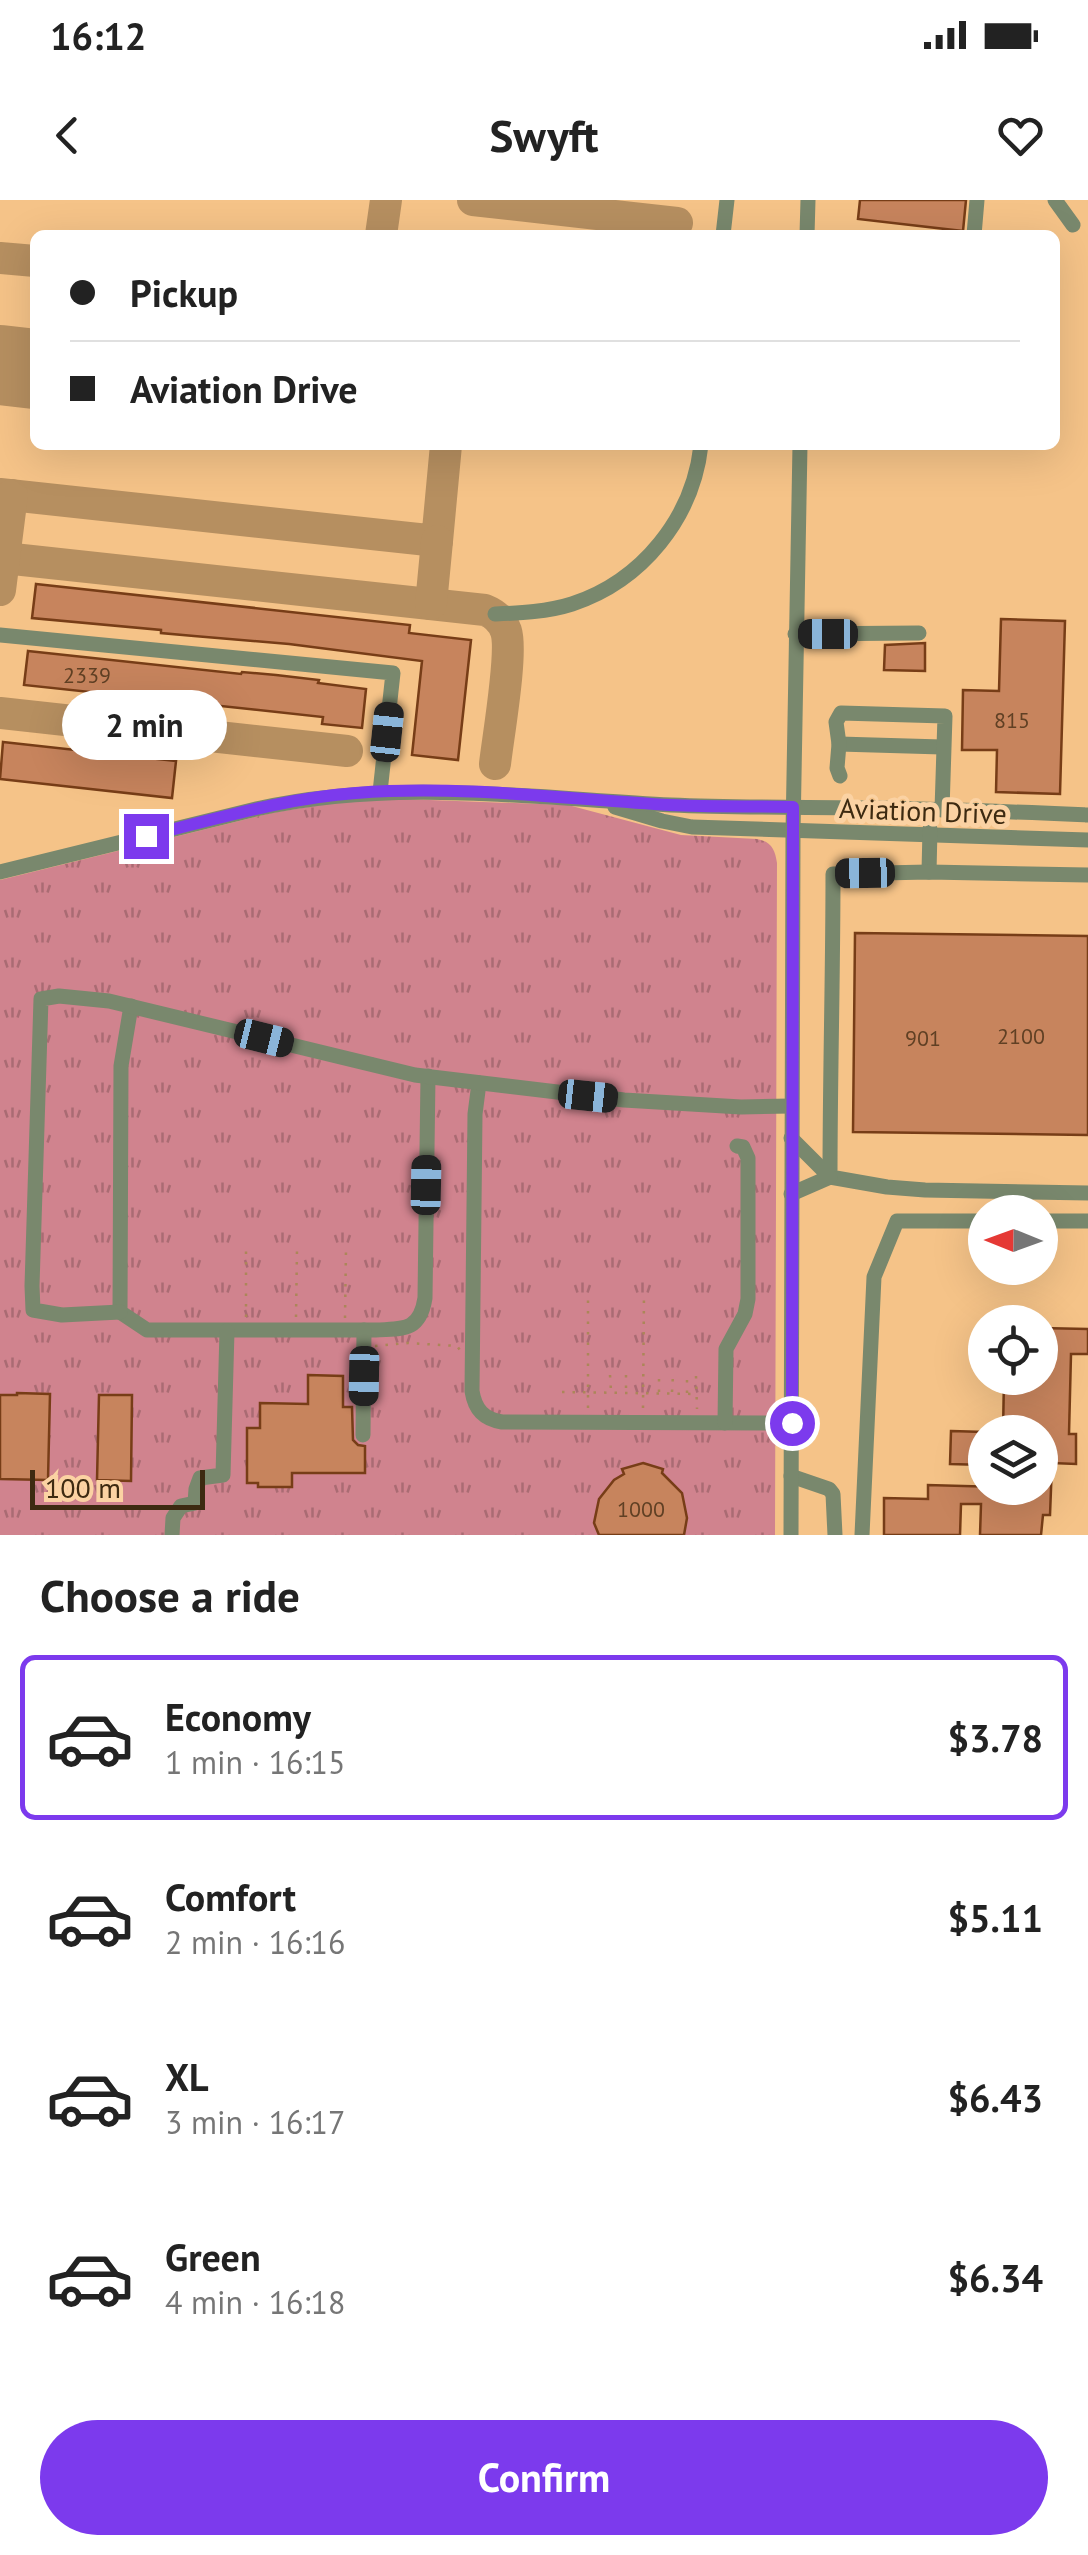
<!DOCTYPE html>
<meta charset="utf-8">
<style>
:root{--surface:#fff;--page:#f6f6f6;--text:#222;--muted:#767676;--line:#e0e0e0;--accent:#7c3aed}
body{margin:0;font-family:"PT Sans",sans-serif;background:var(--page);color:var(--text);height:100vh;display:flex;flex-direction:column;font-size:38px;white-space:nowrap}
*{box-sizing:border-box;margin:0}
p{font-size:32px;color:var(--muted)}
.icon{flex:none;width:55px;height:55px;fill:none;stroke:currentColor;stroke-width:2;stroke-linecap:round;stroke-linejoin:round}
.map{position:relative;height:1335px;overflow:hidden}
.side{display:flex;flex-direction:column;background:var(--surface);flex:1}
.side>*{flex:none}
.hud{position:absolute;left:30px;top:30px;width:1030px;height:220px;border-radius:15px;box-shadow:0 10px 40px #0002;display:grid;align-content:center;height:220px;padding:0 40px;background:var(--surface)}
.needle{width:65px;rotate:271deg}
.controls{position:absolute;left:968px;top:995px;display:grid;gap:20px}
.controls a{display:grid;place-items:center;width:90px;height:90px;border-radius:50%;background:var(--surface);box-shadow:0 10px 40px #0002;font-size:50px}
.scale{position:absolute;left:30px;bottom:25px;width:175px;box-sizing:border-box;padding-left:10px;border:5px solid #3d2a11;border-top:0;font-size:28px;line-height:35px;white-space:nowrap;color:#3d2a11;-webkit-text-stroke:8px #fbd2a3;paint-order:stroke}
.end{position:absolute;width:45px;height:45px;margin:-22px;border:12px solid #7c3aed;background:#fff;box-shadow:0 0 0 5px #fff}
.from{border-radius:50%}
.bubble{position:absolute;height:70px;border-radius:35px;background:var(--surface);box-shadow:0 10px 40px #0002;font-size:32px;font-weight:700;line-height:70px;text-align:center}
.car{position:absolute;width:30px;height:60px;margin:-30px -15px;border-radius:12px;box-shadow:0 0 8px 2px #0007;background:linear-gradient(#222 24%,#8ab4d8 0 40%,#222 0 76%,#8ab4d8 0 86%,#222 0)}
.hud b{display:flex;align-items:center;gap:35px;height:95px;font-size:38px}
.hud b+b{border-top:2px solid var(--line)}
.hud i{width:25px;height:25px;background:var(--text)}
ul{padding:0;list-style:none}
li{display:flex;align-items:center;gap:30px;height:165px;margin:0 20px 15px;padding:0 20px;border:5px solid transparent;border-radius:15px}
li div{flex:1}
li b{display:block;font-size:38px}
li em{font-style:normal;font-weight:700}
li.selected{border-color:var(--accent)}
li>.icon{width:90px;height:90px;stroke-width:1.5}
h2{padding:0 40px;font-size:45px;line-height:120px}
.primary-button{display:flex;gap:20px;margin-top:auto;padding:20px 40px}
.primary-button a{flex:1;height:115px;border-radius:60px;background:var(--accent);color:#fff;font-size:40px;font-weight:700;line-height:115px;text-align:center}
.status{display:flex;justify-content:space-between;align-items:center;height:70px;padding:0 50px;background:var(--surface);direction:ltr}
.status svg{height:28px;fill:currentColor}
header{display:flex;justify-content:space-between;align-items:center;height:130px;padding:0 40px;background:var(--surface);font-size:45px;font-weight:700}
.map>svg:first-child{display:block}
.park{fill:url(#park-tufts)}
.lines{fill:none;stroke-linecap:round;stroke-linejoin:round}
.taxiway{stroke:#b68f60;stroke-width:32}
.runway{stroke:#b68f60;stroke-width:80}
.building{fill:#c7845d;stroke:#773d17;stroke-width:2.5}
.path{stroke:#ac8659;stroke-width:2.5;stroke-dasharray:2.5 8;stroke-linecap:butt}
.minor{stroke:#79886d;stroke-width:15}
.route{stroke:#7c3aed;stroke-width:12}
.labels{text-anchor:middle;stroke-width:10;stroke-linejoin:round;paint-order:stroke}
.number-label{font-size:22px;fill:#604024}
.street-label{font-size:28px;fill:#3d2a11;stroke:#fbd2a3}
</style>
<div class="status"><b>16:12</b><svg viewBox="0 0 49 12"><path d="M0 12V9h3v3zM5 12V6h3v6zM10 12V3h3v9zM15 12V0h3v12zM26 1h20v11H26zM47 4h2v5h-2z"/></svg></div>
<header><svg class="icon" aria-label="back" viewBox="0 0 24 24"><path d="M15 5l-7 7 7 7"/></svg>Swyft<svg class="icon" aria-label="heart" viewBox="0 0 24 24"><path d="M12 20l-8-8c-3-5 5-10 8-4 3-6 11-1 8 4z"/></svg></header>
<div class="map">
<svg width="1088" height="1335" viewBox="0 0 1088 1335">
<defs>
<pattern id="park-tufts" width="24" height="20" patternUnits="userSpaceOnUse" patternTransform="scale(2.5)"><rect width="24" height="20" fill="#d0838e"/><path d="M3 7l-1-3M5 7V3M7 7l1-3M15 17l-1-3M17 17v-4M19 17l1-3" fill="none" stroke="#aa6b73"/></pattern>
</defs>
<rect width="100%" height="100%" fill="#f5c388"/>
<path class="park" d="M403,599L568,605L681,635L757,639C772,642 775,650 777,663L775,1335H0V680L271,613L339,602Z"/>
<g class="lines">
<g class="taxiway">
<polyline points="473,0 677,23"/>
<polyline points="381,35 386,0"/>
<polyline points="0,58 35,61"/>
<polyline points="0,294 437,341 446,245"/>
<path d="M4,358L485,410C495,414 502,420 506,431C513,452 498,537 495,564"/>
<polyline points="0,390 12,295"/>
<polyline points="431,404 437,341"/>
<polyline points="0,513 347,551"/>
</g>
<polyline class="runway" points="0,165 35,169"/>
</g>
<g class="building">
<polygon points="860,0 966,0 963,31 858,19"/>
<polygon points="36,384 410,425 409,433 471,440 458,560 412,555 422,461 289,444 194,436 161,433 161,430 32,418"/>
<polygon points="1001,419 1065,421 1060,594 996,592 997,550 962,550 963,490 999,491"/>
<polygon points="925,443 925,471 884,470 885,445"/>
<polygon points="28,451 241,474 242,472 276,475 319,480 318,483 366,489 362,528 322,524 323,517 24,485"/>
<polygon points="3,542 176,561 172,598 0,579"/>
<polygon points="855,733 1088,736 1088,935 853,932"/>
<polygon points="1040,1128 1088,1129 1088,1154 1071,1154 1069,1234 1076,1234 1076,1264 1052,1263 1050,1315 1043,1315 1041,1335 980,1335 981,1304 961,1304 960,1335 884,1335 884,1298 928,1299 928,1285 1040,1288 1040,1232 1003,1232 1004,1178 1040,1178"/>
<polygon points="308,1175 343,1176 343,1207 352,1207 353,1240 358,1245 365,1246 365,1273 292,1273 292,1287 258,1287 258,1283 247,1283 247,1228 260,1228 260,1203 308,1204"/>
<polygon points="17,1193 50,1194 48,1280 0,1279 0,1195 17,1195"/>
<polygon points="99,1195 132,1195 131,1281 97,1280"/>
<polygon points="951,1231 985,1232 985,1265 950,1264"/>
<polygon points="643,1263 663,1269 662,1273 682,1293 687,1318 684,1335 599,1335 594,1323 599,1299 614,1280 624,1274 622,1269"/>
</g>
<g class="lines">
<g class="path">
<polyline points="246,1117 246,1049"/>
<polyline points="296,1117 297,1049"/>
<polyline points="345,1118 346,1049"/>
<polyline points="375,1146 408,1143 457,1146 460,1150"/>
<polyline points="610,1175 611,1191"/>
<polyline points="626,1175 626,1192"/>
<polyline points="696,1176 697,1209"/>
<polyline points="562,1192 697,1194"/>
<polyline points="659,1192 659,1175"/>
<polyline points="672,1192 673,1175"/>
<polyline points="687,1193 687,1175"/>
<polyline points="588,1208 588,1093"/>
<polyline points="643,1208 644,1093"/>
</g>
<g class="minor">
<polyline points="1055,0 1073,25"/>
<polyline points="723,35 727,0"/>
<polyline points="807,35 808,0"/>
<polyline points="974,35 977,0"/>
<path d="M495,414C520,413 547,412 572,404C642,381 693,318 701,245"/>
<polyline points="795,434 919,433"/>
<polyline points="0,435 393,473 380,592"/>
<polyline points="839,544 942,547"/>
<polyline points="840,576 837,568 839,544 836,522 841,513 945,516 942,610"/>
<polyline points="615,607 662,621 692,627 1088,640"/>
<path d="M0,672L256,609C394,578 532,598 671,605C739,608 808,607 876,608C947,609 1017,612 1088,615"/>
<polyline points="929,672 930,629"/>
<path d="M1088,675L929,672L833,674C833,775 830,876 830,977L887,987L925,990L1088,993"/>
<path d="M131,806L121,866L120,1112L147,1130H376C405,1129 420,1130 425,1098L428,876"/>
<path d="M479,883L475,914L472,1191C475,1210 484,1219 502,1222L791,1223"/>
<polyline points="791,994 830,977 791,938"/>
<polyline points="1040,1021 1088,1021"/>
<polyline points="120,1112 62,1115 33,1110 32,1086 41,799 59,796 109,801 415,875 624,900 741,907 791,906"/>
<polyline points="725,1223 726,1149 745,1114 748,1099 748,958 743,947 737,946"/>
<polyline points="363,1235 364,1130"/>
<polyline points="791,1276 829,1289 833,1294 835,1335"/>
<polyline points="172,1335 173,1318 181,1306 195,1303 196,1289 200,1278 223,1275 227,1131"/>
<polyline points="791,1335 793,632 800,245"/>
<polyline points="862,1335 874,1077 897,1021 985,1021"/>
</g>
</g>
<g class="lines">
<path class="route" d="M146,636C216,619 285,598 356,593C461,585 566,599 670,605C711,607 752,606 793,607L792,1223"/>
</g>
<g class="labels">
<g class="number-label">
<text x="87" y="483">2339</text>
<text x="1012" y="528">815</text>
<text x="1021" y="844">2100</text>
<text x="923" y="846">901</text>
<text x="641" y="1317">1000</text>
</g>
<g class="street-label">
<text transform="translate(923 611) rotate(2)" y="10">Aviation Drive</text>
</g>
</g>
</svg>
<div class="controls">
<a><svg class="needle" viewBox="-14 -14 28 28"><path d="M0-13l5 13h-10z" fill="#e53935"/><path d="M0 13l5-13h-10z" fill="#767676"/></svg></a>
<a><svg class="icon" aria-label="locate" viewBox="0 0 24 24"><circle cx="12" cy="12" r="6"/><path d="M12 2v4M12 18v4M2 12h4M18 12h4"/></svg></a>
<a><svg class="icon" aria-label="layers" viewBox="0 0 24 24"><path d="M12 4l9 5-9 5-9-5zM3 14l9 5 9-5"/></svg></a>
</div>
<div class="scale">100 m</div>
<i class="end from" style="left:792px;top:1223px"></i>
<i class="end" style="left:146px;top:636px"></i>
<div class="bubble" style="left:62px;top:490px;width:165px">2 min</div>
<i class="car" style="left:828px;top:434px;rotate:270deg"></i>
<i class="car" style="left:387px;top:532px;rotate:6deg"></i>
<i class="car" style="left:865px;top:673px;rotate:269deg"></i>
<i class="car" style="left:264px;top:838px;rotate:104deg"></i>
<i class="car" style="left:588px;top:896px;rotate:96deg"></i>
<i class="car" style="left:426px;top:985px;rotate:1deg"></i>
<i class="car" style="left:364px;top:1176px;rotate:181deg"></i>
<div class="hud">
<b><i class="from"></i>Pickup</b>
<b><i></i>Aviation Drive</b>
</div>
</div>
<section class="side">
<h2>Choose a ride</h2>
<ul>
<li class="selected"><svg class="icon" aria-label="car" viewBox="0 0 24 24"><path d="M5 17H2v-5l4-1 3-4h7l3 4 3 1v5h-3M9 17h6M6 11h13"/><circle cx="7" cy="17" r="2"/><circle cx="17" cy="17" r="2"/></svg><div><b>Economy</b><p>1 min · 16:15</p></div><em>$3.78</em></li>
<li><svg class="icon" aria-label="car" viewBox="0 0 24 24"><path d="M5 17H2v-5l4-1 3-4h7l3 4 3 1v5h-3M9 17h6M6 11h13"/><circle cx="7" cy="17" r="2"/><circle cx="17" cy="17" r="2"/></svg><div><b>Comfort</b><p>2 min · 16:16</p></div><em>$5.11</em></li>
<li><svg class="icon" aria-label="car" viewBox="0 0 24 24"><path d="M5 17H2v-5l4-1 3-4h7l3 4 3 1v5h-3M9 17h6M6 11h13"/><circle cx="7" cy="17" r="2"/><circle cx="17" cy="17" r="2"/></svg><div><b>XL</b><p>3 min · 16:17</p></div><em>$6.43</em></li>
<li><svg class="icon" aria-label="car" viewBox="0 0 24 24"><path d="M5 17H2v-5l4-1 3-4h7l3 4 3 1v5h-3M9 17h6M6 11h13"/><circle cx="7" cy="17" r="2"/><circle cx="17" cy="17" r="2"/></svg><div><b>Green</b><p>4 min · 16:18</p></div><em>$6.34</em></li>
</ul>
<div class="primary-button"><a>Confirm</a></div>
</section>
